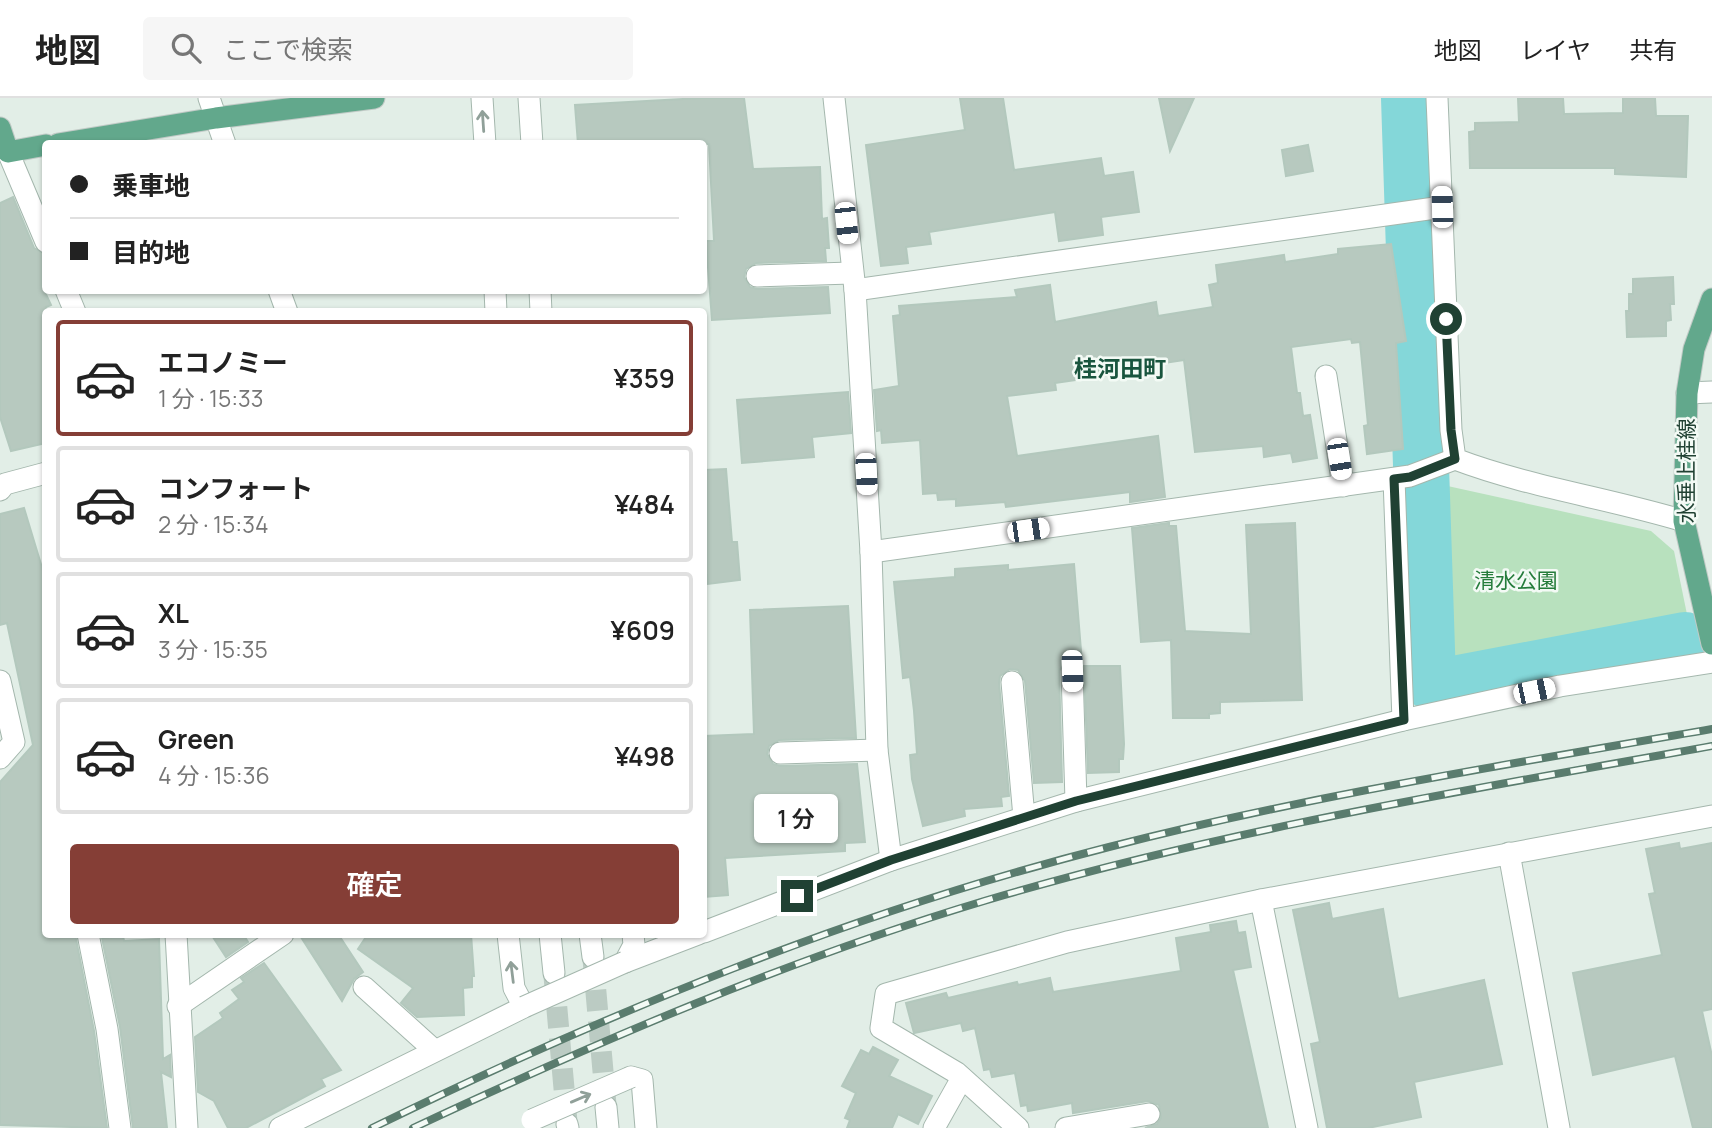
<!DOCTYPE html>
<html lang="ja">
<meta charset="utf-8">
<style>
:root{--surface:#fff;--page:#f6f6f6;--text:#222;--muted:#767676;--line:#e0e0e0;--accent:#853e36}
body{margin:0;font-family:Manrope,"Noto Sans JP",sans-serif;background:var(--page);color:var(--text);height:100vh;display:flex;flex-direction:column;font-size:26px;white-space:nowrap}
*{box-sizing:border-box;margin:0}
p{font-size:23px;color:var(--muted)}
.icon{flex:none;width:38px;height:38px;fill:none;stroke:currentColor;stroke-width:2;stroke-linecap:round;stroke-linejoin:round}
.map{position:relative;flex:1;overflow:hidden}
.drawer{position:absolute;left:42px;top:210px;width:665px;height:630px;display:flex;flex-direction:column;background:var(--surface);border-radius:7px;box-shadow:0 2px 5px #0004}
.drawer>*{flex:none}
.banner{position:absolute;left:42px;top:42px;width:665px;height:154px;border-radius:7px;box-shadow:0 2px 5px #0004;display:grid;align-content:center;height:154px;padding:0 28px;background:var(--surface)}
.end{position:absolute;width:32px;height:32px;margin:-16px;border:9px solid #204133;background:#fff;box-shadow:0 0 0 4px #fff}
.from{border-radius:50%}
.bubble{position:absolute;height:49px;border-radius:7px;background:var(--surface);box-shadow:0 2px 5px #0004;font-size:23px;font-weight:600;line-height:49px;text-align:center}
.car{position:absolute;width:21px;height:42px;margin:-21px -10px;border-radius:9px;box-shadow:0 0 5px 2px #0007;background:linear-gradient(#fff 24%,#345 0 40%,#fff 0 76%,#345 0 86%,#fff 0)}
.banner b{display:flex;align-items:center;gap:24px;height:66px;font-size:26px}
.banner b+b{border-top:2px solid var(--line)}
.banner i{width:18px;height:18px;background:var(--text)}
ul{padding:12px 0 0;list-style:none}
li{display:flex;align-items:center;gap:21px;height:116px;margin:0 14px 10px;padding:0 14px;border:4px solid var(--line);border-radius:7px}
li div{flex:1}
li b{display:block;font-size:26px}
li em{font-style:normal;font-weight:600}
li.active{border-color:var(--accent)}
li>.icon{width:63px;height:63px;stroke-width:1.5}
.button{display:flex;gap:14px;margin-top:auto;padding:14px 28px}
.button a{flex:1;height:80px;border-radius:7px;background:var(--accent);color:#fff;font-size:28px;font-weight:600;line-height:80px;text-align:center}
header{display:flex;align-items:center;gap:42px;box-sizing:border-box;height:98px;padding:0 35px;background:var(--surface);border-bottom:2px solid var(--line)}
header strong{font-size:33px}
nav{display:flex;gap:38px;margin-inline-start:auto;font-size:24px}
.search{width:490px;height:63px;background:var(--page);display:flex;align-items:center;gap:18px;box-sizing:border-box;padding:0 24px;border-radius:7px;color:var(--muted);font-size:26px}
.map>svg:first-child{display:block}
.green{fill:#b8e1be}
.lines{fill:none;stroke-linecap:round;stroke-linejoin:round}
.river{stroke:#84d7d9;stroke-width:56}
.building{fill:#b7c9bf;stroke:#b3c8bd;stroke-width:2}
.minor-tunnel{stroke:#bbcbc3;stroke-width:21;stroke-dasharray:21 10;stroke-linecap:butt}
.minor-casing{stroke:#a4b7ad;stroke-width:23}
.major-casing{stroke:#c1cac6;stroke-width:23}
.minor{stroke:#fff;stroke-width:21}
.major{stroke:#62a88c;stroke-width:21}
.rail-casing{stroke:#5a7c6e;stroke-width:8}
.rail{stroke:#f3faf5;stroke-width:5;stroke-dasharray:16;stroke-linecap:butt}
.minor-bridge-casing{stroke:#a4b7ad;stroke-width:23;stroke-linecap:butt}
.minor-bridge{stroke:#fff;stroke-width:21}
.oneway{stroke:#90a099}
.route{stroke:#204133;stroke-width:9}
.labels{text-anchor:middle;stroke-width:5;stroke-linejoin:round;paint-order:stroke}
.street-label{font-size:21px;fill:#204133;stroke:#f3faf5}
.park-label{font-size:21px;fill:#257c3b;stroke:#f3faf5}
.neighbourhood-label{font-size:23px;font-weight:bold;fill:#19553e;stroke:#f3faf5}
</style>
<header>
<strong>地図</strong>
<div class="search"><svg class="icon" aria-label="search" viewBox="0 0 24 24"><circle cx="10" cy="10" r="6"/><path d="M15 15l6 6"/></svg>ここで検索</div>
<nav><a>地図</a><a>レイヤ</a><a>共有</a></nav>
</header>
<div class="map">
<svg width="1712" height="1030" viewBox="0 0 1712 1030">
<rect width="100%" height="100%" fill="#e2eee7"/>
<polygon class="green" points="1443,387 1651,433 1674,453 1690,531 1440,578 1431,392"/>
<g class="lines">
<polyline class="river" points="1409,0 1428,582 1438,589 1685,542"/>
</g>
<g class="building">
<polygon points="701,0 744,0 753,71 820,69 822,121 827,120 829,150 825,150 826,163 756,165 746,171 744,179 750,189 757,191 828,189 830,215 712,222 706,143 714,143 709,46 578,46 575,7"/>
<polygon points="960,0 1003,0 1014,72 1101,60 1104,78 1133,74 1139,114 1101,119 1103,137 1059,143 1055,114 929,134 931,146 906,149 908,165 881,168 866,47 965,32"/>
<polygon points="1159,0 1194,0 1170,53"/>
<polygon points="1518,0 1563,0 1564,16 1623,15 1623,0 1655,0 1656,18 1688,18 1686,79 1615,76 1615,70 1470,70 1469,34 1475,33 1475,25 1519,24"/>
<polygon points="1308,47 1313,73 1286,78 1282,52"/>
<polygon points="13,99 34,150 46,157 43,190 51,207 46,209 46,345 11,353 0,319 0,105"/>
<polygon points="1391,146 1406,243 1396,245 1403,351 1367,356 1364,328 1368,327 1360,244 1352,245 1351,241 1291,249 1297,295 1300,295 1303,318 1310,317 1317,360 1293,364 1291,355 1264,359 1263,348 1195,354 1184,262 1137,269 1138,273 1055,285 1056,292 1007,298 1017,358 1158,338 1165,399 1130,404 1130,394 1006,409 1005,404 956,408 956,401 938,402 937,395 923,396 920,342 882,345 881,332 877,333 874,292 899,288 893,218 900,217 899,208 1017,199 1015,192 1050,187 1055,224 1156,204 1158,218 1213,209 1209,187 1218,185 1216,167 1284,157 1285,164 1338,156 1338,151"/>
<polygon points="1673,179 1674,206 1670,206 1671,222 1666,223 1666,238 1627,239 1626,213 1629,213 1629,196 1633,196 1633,181"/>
<polygon points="848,294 851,335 812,339 814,359 742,365 737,302"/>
<polygon points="726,371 732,444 737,444 740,482 708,486 707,477 704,477 704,372"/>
<polygon points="24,410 46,483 46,836 75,836 94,933 107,1030 0,1027 0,684 33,647 7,525 0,527 0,416"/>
<polygon points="1169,425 1169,428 1176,428 1185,533 1251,536 1246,427 1295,425 1302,602 1220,604 1220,615 1209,616 1209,620 1173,620 1171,542 1141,544 1132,430"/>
<polygon points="1074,466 1082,565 1072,560 1066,562 1059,573 1062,684 1034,685 1025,583 1018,572 1010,571 1000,578 999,585 1009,698 1001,699 1002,708 964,711 965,718 923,728 912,681 910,657 917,656 914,613 910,579 903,580 894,484 955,479 955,471 1008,467 1008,472"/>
<polygon points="848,508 856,640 779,642 769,648 767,656 773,666 780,668 857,666 865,744 845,745 845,753 725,760 728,797 704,799 704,638 754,636 750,512"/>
<polygon points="1084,568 1120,568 1124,646 1123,661 1119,661 1119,674 1088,675"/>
<polygon points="1679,745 1680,751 1712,745 1712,911 1702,913 1712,958 1712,1030 1693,1030 1675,958 1593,977 1573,875 1662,857 1649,796 1655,795 1646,751"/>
<polygon points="1329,805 1332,821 1383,811 1398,901 1484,882 1502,966 1414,984 1421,1019 1368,1030 1327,1030 1311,946 1320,944 1293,812"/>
<polygon points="1236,823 1238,835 1245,834 1251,869 1233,872 1268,1030 1145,1030 1157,1026 1161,1020 1159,1007 1148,1003 1073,1015 1072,1005 1028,1013 1027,1007 1021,1008 1015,975 992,979 990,971 984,972 975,930 963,933 961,925 914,935 906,905 946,895 948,900 1017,884 1018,887 1050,880 1053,894 1181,873 1176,840 1211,834 1210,827"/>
<polygon points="211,836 243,836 248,844 226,859"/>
<polygon points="299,836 338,836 363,874 354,881 342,903"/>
<polygon points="368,836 471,836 474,878 472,878 472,889 463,890 464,917 417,919 401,905 413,890 358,851"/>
<polygon points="123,838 124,843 159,841 163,961 170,957 171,979 161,974 167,1030 133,1030 120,929 102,840"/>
<polygon points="264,865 341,972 321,981 325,988 246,1030 228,1030 214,1003 198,994 195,939 223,920 220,915 239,901 232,892 244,884 241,880"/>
<polygon points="873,949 898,962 889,978 932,998 918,1026 898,1016 892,1030 847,1030 850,1022 845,1020 856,995 842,988 861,952 869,956"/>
</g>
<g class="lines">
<g class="minor-tunnel">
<polyline points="593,861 606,1007"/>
<polyline points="554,878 567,1024"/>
</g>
<g class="minor-casing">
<g id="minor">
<polyline points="209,0 225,46"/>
<polyline points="482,0 485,46"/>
<polyline points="529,0 532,46"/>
<polyline points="834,0 855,192 871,454 877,652 891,762"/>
<path d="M1437,0L1451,332L1455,361C1529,389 1608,400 1684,423"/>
<polyline points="8,54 46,144"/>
<polyline points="757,178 851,175"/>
<polyline points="66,192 75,214"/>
<polyline points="279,192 287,214"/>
<polyline points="495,192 496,214"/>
<polyline points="540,192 541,214"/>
<polyline points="855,192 1442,109"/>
<polyline points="1326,278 1343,388"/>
<polyline points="1687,295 1712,294"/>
<polyline points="1394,381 1403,622"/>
<polyline points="0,392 5,386 46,375"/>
<polyline points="871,454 1410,378 1455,361"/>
<polyline points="1072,573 1076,703"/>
<polyline points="0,583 14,644 0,660"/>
<polyline points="1012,584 1024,719"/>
<polyline points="780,655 877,652"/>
<polyline points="1509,755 1559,1030"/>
<polyline points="1261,802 1307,1030"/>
<polyline points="704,834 891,762 1076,703 1403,622 1560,588 1712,564"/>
<polyline points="88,836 107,931 120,1030"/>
<polyline points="176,836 187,1030"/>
<polyline points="550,836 554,875"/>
<polyline points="590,836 593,859"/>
<polyline points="625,864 698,836"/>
<polyline points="625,864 634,847 633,836"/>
<polyline points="364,889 434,952"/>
<polyline points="178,908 283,836"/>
<polyline points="631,979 642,982 646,1030"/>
<polyline points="606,1009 608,1030"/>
<polyline points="567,1026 568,1030"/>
<polyline points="280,1030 524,909 514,890 508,836"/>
<polyline points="934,1030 962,980"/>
<polyline points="1018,1030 957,975 881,930 886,896 1067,844 1261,802 1712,718"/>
<polyline points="1066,1030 1149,1016"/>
</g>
</g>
<g class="major-casing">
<g id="major">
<polyline points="0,30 8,54 46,47"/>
<polyline points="58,46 216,20 374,0"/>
<polyline points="1712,201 1694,251 1687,295 1684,423 1712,546"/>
</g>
</g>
<use href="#minor" class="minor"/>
<use href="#major" class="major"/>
<g class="rail-casing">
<g id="rail">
<path d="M372,1030C609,914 853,814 1109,749C1307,698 1511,666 1712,631"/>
<path d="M413,1030C599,943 787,862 984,803C1222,732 1468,692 1712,648"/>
</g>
</g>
<use href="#rail" class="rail"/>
<g class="minor-bridge-casing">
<g id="minor-bridge">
<polyline points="524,909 625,864"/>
<polyline points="532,1022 631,979"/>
</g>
</g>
<use href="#minor-bridge" class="minor-bridge"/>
</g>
<defs><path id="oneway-shaft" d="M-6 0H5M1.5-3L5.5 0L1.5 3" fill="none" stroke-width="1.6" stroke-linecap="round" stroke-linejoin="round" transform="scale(1.75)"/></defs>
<g class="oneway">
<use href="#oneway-shaft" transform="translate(483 23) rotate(-94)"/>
<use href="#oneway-shaft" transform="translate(512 874) rotate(-97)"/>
<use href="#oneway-shaft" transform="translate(581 1000) rotate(-23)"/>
</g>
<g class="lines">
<polyline class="route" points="797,798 891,762 1076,703 1404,622 1394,381 1410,379 1455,361 1451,332 1446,221"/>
</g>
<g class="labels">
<g class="street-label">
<text transform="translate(1687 373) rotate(-90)" y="7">水垂上桂線</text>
</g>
<g class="park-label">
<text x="1516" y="490">清水公園</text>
</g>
<g class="neighbourhood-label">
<text x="1120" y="279">桂河田町</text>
</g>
</g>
</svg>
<i class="end from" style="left:1446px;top:221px"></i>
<i class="end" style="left:797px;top:798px"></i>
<div class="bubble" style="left:754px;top:696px;width:84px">1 分</div>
<i class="car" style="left:1442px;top:109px;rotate:358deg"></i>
<i class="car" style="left:846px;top:125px;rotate:174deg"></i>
<i class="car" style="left:1339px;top:361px;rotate:171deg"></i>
<i class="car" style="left:866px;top:376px;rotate:177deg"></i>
<i class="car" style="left:1028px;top:432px;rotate:82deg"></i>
<i class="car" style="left:1072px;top:573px;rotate:178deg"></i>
<i class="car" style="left:1534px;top:593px;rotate:78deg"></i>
<div class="banner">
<b><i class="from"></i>乗車地</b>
<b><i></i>目的地</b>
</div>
<section class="drawer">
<ul>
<li class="active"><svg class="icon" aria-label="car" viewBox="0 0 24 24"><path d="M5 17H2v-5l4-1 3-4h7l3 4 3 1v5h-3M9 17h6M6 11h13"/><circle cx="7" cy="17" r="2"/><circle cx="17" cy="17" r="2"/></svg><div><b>エコノミー</b><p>1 分 · 15:33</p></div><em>¥359</em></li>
<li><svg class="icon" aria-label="car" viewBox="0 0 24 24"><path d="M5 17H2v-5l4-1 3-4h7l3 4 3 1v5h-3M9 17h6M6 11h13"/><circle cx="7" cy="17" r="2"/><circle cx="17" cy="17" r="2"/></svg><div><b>コンフォート</b><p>2 分 · 15:34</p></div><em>¥484</em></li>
<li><svg class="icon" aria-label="car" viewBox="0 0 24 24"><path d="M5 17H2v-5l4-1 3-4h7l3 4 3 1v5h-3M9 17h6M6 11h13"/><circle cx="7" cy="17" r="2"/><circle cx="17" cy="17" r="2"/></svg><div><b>XL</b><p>3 分 · 15:35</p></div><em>¥609</em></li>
<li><svg class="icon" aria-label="car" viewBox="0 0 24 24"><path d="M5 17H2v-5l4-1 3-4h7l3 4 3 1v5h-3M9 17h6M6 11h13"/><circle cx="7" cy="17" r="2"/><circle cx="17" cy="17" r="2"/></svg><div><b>Green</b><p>4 分 · 15:36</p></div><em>¥498</em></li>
</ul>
<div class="button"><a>確定</a></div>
</section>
</div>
